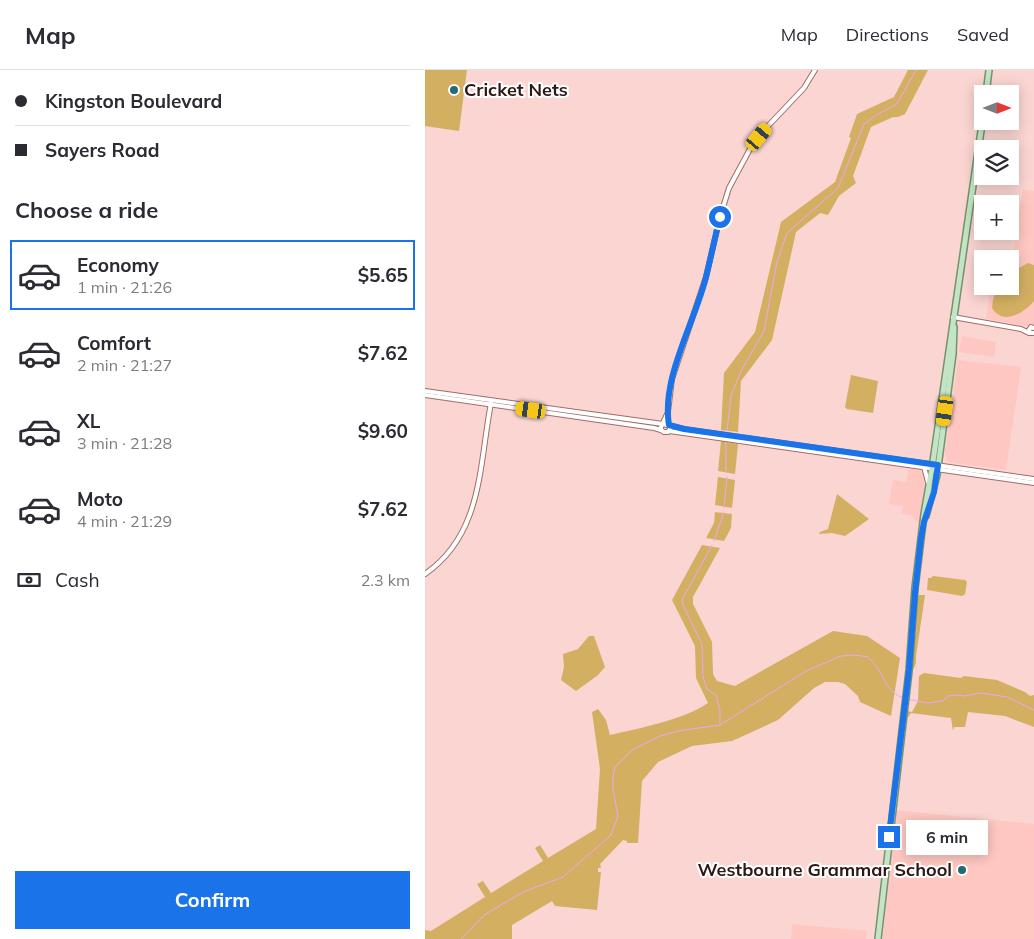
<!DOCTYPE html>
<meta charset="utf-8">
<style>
:root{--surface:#fff;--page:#f2f2f3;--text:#2b2b33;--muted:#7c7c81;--line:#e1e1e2;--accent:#1a73e8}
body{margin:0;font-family:Mulish,sans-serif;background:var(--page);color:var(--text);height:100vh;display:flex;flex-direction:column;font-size:19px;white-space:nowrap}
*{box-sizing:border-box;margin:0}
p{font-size:16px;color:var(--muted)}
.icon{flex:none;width:28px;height:28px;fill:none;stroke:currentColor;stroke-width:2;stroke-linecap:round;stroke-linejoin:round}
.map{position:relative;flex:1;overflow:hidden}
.panel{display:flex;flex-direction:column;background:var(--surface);width:425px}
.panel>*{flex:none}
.top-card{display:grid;align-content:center;height:110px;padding:0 15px;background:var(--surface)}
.needle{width:32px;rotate:90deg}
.controls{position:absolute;left:549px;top:15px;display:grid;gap:10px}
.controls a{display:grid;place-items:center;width:45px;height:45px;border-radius:0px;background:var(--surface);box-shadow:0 2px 12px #0003;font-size:25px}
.end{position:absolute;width:22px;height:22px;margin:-11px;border:6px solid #1a73e8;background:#fff;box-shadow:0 0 0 2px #fff}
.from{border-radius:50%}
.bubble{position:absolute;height:35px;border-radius:0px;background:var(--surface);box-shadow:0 2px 12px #0003;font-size:16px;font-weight:700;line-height:35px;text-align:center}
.car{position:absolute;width:15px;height:30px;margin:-15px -8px;border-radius:6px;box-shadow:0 0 4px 1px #0007;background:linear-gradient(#f5c518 24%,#345 0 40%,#f5c518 0 76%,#345 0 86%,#f5c518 0)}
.top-card b{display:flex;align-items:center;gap:18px;height:48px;font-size:19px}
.top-card b+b{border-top:1px solid var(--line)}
.top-card i{width:12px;height:12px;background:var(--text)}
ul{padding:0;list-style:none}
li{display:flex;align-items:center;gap:15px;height:70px;margin:0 10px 8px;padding:0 5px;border:2px solid transparent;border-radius:0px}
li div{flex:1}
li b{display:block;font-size:19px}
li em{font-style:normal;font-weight:700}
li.current{border-color:var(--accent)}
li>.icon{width:45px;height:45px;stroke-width:1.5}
h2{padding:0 15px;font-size:22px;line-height:60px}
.pay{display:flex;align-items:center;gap:12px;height:55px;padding:0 15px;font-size:19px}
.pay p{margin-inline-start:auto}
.button{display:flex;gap:10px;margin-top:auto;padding:10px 15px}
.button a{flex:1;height:58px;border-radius:0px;background:var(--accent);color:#fff;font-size:20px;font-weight:700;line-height:58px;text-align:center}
header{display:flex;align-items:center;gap:30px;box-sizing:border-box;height:70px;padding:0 25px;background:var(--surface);border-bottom:1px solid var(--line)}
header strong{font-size:24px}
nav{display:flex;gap:28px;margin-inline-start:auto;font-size:18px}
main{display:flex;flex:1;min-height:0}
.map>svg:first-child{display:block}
.built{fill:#fec7c1}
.green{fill:#d3af62}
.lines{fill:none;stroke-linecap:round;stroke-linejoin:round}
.stream{stroke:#eca7ef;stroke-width:1}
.minor-casing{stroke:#a16c67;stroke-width:6}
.major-casing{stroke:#76926e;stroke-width:8}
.minor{stroke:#fff;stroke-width:4}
.major{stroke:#c4e5c5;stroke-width:5}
.route{stroke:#1a73e8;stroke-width:6}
.poi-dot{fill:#216c74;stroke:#fff;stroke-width:2}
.labels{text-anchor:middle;stroke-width:4;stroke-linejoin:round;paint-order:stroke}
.poi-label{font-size:18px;font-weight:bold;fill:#2d1816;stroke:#fff;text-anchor:start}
</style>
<header>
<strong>Map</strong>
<nav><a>Map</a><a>Directions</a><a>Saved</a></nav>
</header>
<main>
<section class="panel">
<div class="top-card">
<b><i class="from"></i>Kingston Boulevard</b>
<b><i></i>Sayers Road</b>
</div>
<h2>Choose a ride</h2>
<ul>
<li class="current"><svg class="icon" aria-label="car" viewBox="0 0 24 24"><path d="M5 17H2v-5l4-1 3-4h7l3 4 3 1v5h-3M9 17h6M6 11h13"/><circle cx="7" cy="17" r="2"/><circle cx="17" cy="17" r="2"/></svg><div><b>Economy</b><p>1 min · 21:26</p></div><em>$5.65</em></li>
<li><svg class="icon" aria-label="car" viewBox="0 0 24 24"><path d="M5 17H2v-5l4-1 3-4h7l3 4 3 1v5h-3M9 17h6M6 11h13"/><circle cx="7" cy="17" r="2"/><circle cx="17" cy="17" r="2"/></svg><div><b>Comfort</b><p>2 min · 21:27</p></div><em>$7.62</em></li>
<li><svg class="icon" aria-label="car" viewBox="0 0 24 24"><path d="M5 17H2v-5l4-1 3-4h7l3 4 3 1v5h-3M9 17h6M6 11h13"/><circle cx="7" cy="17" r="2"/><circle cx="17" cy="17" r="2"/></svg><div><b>XL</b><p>3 min · 21:28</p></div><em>$9.60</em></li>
<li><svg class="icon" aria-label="car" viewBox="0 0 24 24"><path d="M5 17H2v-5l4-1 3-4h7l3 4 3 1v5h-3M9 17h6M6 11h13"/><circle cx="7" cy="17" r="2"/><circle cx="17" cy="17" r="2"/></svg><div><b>Moto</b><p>4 min · 21:29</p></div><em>$7.62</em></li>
</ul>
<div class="pay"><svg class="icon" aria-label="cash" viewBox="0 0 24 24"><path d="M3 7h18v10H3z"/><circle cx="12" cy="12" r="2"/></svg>Cash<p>2.3 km</p></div>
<div class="button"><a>Confirm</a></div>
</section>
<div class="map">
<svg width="609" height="869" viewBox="0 0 609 869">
<rect width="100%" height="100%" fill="#fad5d1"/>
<g class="built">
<polygon points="598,119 609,121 609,255 606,254 602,256 561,249 566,216 585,216 585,191 587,191"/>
<polygon points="537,266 571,272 569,287 534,282"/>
<polygon points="533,290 596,297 581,400 522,392 520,382"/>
<polygon points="484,399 498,401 500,410 494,454 486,445 477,444 478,436 464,434 468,410 481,412"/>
<polygon points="470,740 609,754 609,869 458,869"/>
<polygon points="367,854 442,861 441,869 366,869"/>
</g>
<g class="green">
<polygon points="0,0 42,0 34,61 0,56"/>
<polygon points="483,0 503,0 480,44 473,47 468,47 446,57 428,106 431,113 414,126 403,145 395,143 371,162 347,270 316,311 313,362 296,360 299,303 330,262 356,152 410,112 426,68 424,67 432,44 469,27"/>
<path d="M603,193L609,195V231C599,243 578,256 567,238L568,230L572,216H585V203Z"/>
<polygon points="426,305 453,311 448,343 422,339 420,337"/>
<polygon points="296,371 313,374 310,404 293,401"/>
<polygon points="293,407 310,410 307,438 290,435"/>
<polygon points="412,424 444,449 420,466 407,463 394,464 395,462 403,459"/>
<polygon points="290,442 307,444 306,458 299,471 281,468 289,453"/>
<path d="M277,475L295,478L268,527V534L287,572L288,604L292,611L310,616L408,561L442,566L475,588L466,646L435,632L433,626L420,614L413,612H400L389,618L353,650L307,671L267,676L233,692L217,711L213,773H202V771L198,770L175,794L176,798H173V802H176L172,840L130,836L127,831L87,855V869H0V860L6,861L60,827L52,814L58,811L66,823L118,791L110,778L115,775L123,788L171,759L175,699L167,642L173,639L181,650L185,665C215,658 258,650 283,633L271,608L270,576L247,530Z"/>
<polygon points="508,506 540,510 542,512 540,524 537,526 502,520 503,508 506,508"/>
<polygon points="494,525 500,525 491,586 491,593 488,600 486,600 490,565 491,565 492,531"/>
<polygon points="164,566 169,566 180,597 173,605 151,621 136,610 139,597 138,584 153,579"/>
<polygon points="499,603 536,608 539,606 572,610 600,622 605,626 609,625 609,657 580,646 543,642 540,657 529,657 528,661 526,648 486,643 481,650 481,641 487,642 493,631 494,606"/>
</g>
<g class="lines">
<g class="stream">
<polyline points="302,361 306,326 316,301 339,261 352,192 362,163 413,118 439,54 451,45 472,34 491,0"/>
<polyline points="301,403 301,372"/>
<polyline points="299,438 302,407"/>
<polyline points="289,471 299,442"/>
<polyline points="287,475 257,530 258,535 277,574 278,607 282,619 291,625 295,640 295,655"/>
<polyline points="482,629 503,633 518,631 523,626 532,625 539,626 556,623 582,627 609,640"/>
<path d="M36,869L59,845L98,822L138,807L186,765L193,746L188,719V707L190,697L207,680L235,666L253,661L295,655L381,601L416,586L430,585L443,587C447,591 451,596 454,600C461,613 464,622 478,628"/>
</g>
<g class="minor-casing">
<g id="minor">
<polyline points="528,247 596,259 604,263"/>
<polyline points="609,258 606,257 604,260 605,263 609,263"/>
<polyline points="0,321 238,354"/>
<polyline points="0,325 229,358 236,360 239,362 243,362 245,359"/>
<polyline points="238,354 259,359 609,409"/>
<polyline points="236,360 236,357 243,342 247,309 281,207 295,147 304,118 325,79 343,56 379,18 390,0"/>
<polyline points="244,361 609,413"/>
<polyline points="499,397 503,412"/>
<path d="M0,504C58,464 54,395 66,333"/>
</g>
</g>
<g class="major-casing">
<g id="major">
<polyline points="561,24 564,0"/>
<polyline points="501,446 512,405 528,284 529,257"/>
<polyline points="453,869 484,601 490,518 499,444 507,398 558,47"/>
</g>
</g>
<use href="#minor" class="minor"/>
<use href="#major" class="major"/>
</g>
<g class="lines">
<path class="route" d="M295,147C290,167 286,187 281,207C270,252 236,308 244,355L259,359L513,395L509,422L499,452L496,468L490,522L484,600L464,767"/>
</g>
<g class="poi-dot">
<circle cx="29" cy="20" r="5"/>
<circle cx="537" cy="800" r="5"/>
</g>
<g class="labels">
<g class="poi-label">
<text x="39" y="26">Cricket Nets</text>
<text x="527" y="806" text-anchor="end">Westbourne Grammar School</text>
</g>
</g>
</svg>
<div class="controls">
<a><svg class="needle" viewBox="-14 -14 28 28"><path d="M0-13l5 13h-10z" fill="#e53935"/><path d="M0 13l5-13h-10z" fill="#7c7c81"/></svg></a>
<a><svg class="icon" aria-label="layers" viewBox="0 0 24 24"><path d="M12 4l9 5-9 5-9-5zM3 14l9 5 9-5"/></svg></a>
<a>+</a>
<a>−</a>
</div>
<i class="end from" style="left:295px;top:147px"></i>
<i class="end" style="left:464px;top:767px"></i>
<div class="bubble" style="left:481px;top:750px;width:82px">6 min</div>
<i class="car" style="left:334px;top:67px;rotate:40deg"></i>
<i class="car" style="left:106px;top:340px;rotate:278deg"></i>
<i class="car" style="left:520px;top:341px;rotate:188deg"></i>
</div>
</main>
